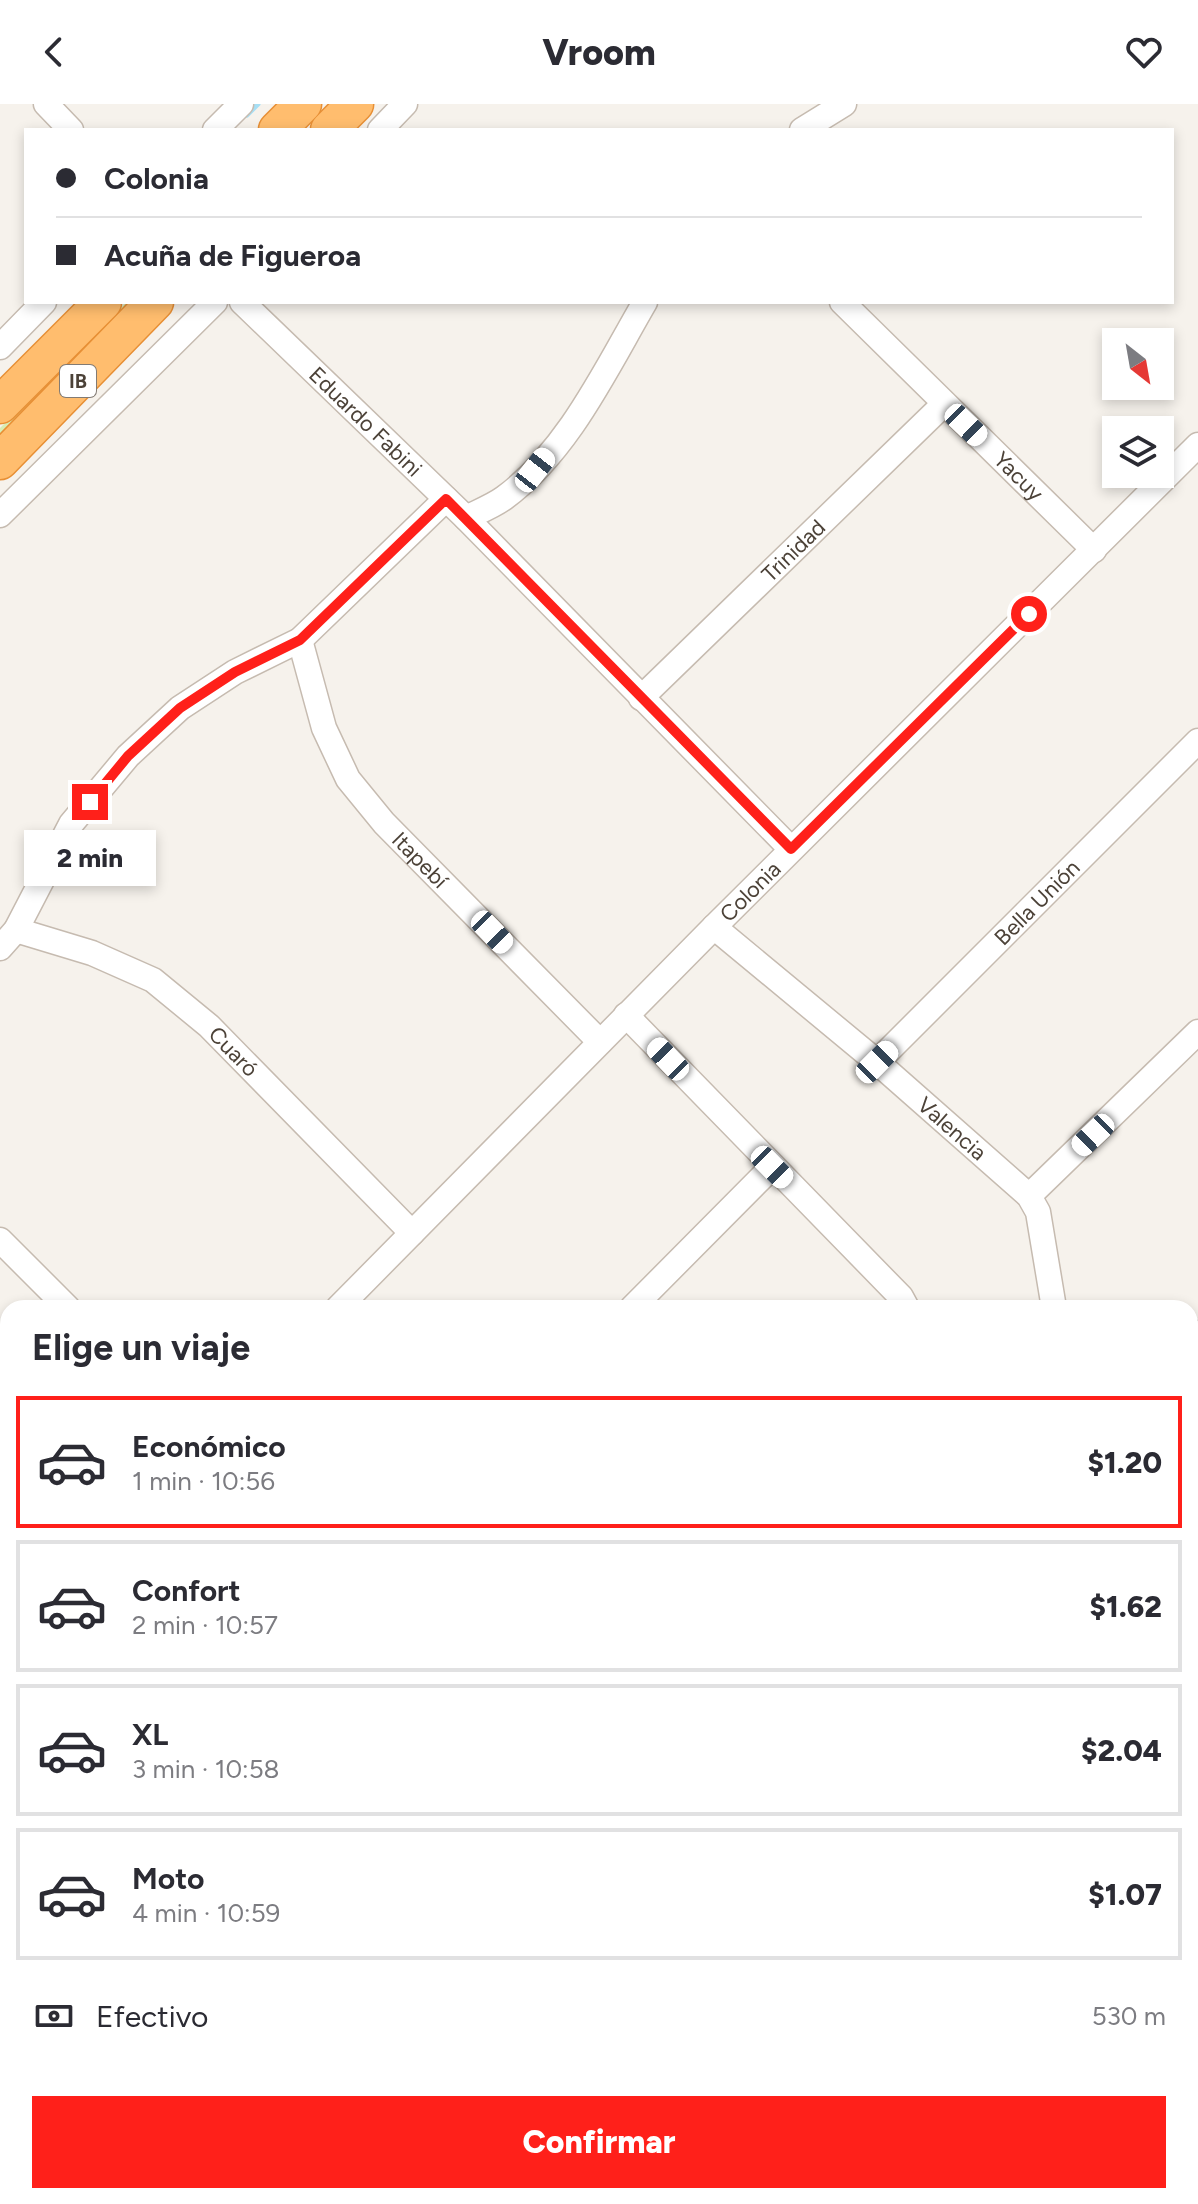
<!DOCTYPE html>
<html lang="es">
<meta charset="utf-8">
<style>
:root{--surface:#fff;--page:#f7f7f7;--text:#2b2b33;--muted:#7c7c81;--line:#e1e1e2;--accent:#ff201a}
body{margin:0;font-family:Figtree,sans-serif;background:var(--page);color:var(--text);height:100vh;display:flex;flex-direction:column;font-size:30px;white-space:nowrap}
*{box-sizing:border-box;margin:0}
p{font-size:26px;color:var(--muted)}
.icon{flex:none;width:44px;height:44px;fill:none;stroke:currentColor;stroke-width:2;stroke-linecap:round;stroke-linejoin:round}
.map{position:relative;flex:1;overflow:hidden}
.drawer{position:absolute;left:0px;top:1196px;width:1198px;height:904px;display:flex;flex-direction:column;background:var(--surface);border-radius:24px 24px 0 0;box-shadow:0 4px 12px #0003}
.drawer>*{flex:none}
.banner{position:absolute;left:24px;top:24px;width:1150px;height:176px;border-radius:0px;box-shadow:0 4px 12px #0003;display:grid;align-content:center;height:176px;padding:0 32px;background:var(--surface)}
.needle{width:52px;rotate:149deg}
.tools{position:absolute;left:1102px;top:224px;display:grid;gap:16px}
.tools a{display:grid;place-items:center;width:72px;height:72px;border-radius:0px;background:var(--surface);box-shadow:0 4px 12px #0003;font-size:40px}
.end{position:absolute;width:36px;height:36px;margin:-18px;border:10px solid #ff201a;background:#fff;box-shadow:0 0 0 4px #fff}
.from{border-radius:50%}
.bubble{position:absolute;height:56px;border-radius:0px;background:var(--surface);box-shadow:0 4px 12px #0003;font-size:26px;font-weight:800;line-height:56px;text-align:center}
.car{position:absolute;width:24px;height:48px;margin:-24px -12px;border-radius:10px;box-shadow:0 0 6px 2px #0007;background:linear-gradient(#fff 24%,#345 0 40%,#fff 0 76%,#345 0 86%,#fff 0)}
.banner b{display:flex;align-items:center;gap:28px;height:76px;font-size:30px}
.banner b+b{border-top:2px solid var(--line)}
.banner i{width:20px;height:20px;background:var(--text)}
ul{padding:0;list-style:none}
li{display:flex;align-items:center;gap:24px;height:132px;margin:0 16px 12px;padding:0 16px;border:4px solid var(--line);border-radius:0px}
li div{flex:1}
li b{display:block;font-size:30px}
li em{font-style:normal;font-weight:800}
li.selected{border-color:var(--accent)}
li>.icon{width:72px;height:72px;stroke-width:1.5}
h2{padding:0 32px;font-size:36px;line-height:96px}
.pay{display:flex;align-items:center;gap:20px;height:88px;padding:0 32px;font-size:30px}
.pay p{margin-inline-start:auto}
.cta{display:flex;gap:16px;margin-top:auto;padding:16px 32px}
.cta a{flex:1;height:92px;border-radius:0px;background:var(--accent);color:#fff;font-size:32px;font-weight:800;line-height:92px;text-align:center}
header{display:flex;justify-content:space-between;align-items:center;height:104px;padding:0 32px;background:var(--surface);font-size:36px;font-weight:800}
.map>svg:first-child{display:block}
.grass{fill:#d9ecb3}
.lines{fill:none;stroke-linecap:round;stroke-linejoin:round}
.stream{stroke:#a6dff5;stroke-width:5}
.minor-casing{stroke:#c6bbb0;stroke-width:27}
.highway-casing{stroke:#e78f35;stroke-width:39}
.minor{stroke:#fff;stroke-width:24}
.highway{stroke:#ffbd6e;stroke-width:36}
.route{stroke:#ff201a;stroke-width:10}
.labels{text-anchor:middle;stroke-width:6;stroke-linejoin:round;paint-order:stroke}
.shield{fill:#fff;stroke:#827b74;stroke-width:2}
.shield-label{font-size:20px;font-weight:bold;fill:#4c4238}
.street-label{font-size:22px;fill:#4c4238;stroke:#fff}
</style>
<header><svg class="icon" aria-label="back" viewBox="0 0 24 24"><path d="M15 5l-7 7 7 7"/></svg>Vroom<svg class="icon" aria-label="heart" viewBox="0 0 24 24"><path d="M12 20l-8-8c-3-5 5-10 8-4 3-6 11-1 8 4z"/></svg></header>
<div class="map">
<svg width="1198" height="2100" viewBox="0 0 1198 2100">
<rect width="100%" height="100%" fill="#f6f2ec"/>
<polygon class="grass" points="126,198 133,198 0,331 0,324"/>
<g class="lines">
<polyline class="stream" points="247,11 258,0"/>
<g class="minor-casing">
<g id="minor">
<polyline points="46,0 71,26"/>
<polyline points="215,26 241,0"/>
<polyline points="380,26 405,0"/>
<polyline points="802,26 844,0"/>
<path id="s1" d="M242,198L466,414L791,745"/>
<path id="s2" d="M842,198L1094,446"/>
<polyline points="0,243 44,198"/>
<polyline points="0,411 215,198"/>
<path d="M466,414C478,408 493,402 504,394C568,347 606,265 645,198"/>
<path id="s3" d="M300,536L324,624L348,675L384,719L600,938"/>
<path id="s4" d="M641,594L944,300"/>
<path id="s5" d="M714,823L877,958L1029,1092L1038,1108L1054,1204"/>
<path id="s6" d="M16,826L92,849L153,876L209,922L412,1129"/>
<polyline points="0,844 16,826 71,720 128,652 180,604 235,568 300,536 446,395"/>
<polyline points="626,911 901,1193 907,1204"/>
<path id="s7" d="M877,958L1198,637"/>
<polyline points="1029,1092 1198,928"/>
<polyline points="0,1136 68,1204"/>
<path id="s8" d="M338,1204L714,823L1198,341"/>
<polyline points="632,1204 772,1063"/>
<polyline points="1190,1237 1198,1229"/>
<polyline points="1190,1419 1198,1425"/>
<polyline points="0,1545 8,1537"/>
<polyline points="0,1844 8,1836"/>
<polyline points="954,2092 962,2100"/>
<polyline points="40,2100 48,2092"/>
<polyline points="331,2100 339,2092"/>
<polyline points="621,2100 629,2092"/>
<polyline points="912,2100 920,2092"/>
</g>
</g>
<g class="highway-casing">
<g id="highway">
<polyline points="277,26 303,0"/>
<polyline points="329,26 355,0"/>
<polyline points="0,301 103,198"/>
<polyline points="0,357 155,198"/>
</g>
</g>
<use href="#minor" class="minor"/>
<use href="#highway" class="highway"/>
</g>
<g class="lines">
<polyline class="route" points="90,698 128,652 180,604 235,568 300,536 446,395 791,745 1029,510"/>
</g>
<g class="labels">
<rect class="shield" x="60" y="261" width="36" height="32" rx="6"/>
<g class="shield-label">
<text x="78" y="284">IB</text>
</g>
<g class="street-label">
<text dy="8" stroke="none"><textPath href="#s1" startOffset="172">Eduardo Fabini</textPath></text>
<text dy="8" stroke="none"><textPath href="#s2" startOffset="248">Yacuy</textPath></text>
<text dy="8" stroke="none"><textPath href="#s4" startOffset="212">Trinidad</textPath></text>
<text dy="8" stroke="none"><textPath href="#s3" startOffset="256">Itapebí</textPath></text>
<text dy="8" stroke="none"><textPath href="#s8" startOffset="586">Colonia</textPath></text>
<text dy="8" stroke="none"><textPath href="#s7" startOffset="226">Bella Unión</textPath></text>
<text dy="8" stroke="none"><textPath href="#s6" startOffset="254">Cuaró</textPath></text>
<text dy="8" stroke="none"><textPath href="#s5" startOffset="312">Valencia</textPath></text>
</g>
</g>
</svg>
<div class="tools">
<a><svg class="needle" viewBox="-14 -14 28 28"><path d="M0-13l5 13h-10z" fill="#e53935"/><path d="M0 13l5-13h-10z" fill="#7c7c81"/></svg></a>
<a><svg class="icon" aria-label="layers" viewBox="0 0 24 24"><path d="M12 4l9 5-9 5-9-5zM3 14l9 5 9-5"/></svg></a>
</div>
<i class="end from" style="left:1029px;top:510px"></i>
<i class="end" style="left:90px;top:698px"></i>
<div class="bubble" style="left:24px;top:726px;width:132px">2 min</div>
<i class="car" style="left:966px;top:321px;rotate:134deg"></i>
<i class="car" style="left:535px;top:366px;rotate:38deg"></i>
<i class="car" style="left:492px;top:828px;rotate:136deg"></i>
<i class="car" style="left:668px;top:955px;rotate:316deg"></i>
<i class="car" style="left:877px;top:958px;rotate:45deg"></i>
<i class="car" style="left:1093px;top:1031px;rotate:226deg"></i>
<i class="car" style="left:772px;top:1063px;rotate:135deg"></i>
<div class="banner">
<b><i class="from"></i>Colonia</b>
<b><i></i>Acuña de Figueroa</b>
</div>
<section class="drawer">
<h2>Elige un viaje</h2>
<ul>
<li class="selected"><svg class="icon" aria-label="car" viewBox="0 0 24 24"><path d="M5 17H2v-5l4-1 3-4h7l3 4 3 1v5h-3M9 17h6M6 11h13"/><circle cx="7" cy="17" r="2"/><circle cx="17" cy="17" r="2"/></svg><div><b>Económico</b><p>1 min · 10:56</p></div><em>$1.20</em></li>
<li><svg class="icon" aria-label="car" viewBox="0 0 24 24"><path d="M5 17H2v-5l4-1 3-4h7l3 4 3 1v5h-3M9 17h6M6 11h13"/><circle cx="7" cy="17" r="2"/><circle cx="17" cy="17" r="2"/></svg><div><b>Confort</b><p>2 min · 10:57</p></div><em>$1.62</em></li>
<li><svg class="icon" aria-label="car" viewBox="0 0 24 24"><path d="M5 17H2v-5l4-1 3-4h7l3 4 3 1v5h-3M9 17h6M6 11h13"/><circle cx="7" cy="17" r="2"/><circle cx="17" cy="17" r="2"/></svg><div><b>XL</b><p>3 min · 10:58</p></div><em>$2.04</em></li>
<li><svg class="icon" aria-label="car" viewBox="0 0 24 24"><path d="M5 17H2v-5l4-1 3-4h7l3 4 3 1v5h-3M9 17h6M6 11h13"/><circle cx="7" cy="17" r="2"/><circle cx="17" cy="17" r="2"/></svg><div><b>Moto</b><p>4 min · 10:59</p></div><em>$1.07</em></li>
</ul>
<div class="pay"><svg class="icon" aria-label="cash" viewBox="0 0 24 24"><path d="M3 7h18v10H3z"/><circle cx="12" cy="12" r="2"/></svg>Efectivo<p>530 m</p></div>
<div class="cta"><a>Confirmar</a></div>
</section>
</div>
